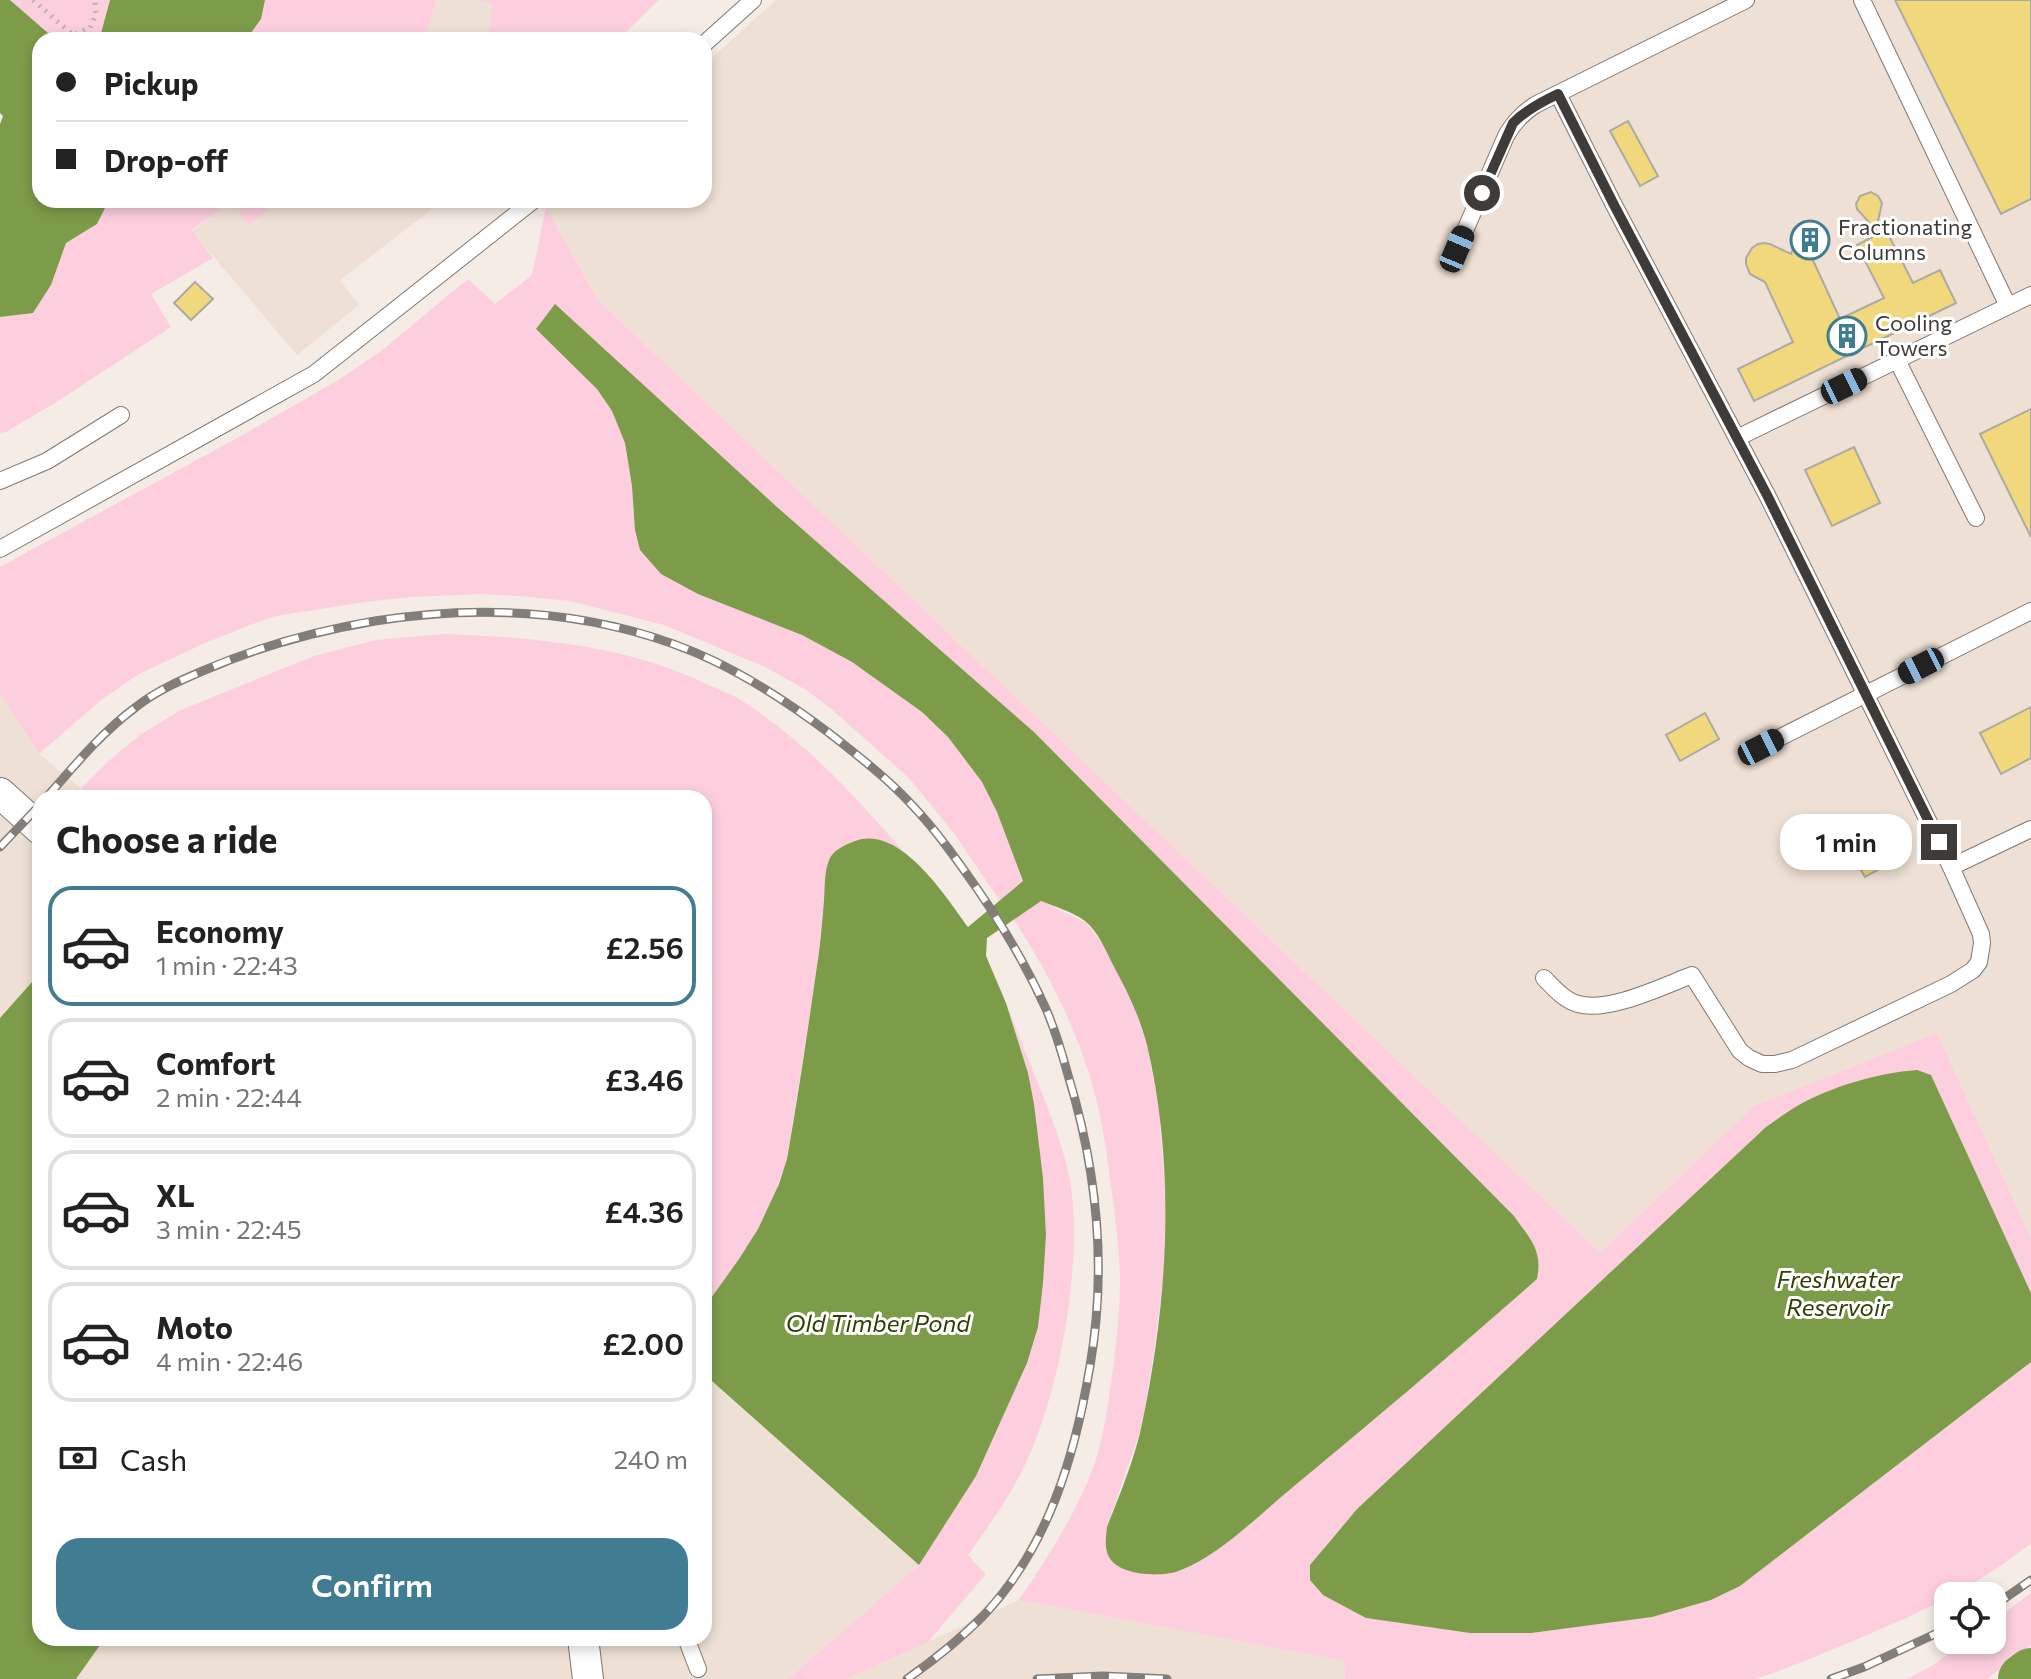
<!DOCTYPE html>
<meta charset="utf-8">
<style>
:root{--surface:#fff;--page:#f2f2f2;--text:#222;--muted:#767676;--line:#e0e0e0;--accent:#407d93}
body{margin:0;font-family:Commissioner,sans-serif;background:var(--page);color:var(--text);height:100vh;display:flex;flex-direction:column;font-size:30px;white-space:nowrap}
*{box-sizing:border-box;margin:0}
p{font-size:26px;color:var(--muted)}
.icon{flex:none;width:44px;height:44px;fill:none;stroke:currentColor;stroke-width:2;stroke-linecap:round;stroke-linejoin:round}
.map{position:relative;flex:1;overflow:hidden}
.side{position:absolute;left:32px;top:790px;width:680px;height:856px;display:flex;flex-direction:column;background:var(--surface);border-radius:24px;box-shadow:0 4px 12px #0003}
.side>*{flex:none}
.top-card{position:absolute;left:32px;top:32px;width:680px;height:176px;border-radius:24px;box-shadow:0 4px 12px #0003;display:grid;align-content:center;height:176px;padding:0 24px;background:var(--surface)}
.buttons{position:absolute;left:1934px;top:1582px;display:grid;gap:16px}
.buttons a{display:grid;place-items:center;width:72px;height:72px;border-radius:16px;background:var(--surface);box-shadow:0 4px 12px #0003;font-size:40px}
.end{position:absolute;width:36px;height:36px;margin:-18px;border:10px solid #3e3b39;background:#fff;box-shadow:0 0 0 4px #fff}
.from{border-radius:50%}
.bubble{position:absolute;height:56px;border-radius:24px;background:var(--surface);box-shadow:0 4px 12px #0003;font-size:26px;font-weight:600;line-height:56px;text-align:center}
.car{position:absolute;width:24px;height:48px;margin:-24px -12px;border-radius:10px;box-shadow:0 0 6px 2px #0007;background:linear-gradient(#222 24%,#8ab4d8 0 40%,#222 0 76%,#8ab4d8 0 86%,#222 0)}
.top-card b{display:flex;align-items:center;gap:28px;height:76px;font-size:30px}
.top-card b+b{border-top:2px solid var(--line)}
.top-card i{width:20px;height:20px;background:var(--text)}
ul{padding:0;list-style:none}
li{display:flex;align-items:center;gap:24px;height:120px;margin:0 16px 12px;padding:0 8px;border:4px solid var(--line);border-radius:24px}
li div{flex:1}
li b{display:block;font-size:30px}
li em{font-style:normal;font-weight:600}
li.active{border-color:var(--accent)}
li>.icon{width:72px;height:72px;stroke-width:1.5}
h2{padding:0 24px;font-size:36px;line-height:96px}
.pay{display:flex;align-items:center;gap:20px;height:88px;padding:0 24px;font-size:30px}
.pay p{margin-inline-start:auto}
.button{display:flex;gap:16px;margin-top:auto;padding:16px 24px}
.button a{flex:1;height:92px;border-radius:24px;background:var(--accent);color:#fff;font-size:32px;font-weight:600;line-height:92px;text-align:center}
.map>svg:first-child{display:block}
.built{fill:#eee0d4}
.green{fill:#fdcfde}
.water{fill:#7d9c4a}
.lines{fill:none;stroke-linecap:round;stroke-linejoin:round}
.river{stroke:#7d9c4a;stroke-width:50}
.building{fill:#f2d87c;stroke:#acaaa2;stroke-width:2}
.service-casing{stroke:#7f7873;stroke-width:18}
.minor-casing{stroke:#7f7873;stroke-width:32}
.path{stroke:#bab3ae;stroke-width:5;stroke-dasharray:2 6;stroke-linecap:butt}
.service{stroke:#fff;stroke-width:16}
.minor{stroke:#fff;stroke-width:30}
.rail-casing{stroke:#827d79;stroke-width:9}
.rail{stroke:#fff;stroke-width:6;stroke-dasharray:18;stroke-linecap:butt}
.route{stroke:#3e3b39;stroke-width:10}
.labels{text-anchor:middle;stroke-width:6;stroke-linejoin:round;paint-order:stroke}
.poi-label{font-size:22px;fill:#3e3b39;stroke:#fff;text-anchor:start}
.water-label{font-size:24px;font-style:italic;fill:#2e4102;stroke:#fff}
</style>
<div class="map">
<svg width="2031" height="1679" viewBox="0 0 2031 1679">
<rect width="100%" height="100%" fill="#f4ece5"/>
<g class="built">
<polygon points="436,0 473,0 493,4 488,40 425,40"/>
<polygon points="776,0 2031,0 2031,1238 1937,1033 1754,1106 1600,1253 597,299 546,207 553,200 704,200 704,65"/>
<polygon points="279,200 444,200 340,280 359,305 297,355 192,231 232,202 249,226"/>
<polygon points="0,693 39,754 93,798 40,798 40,973 0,1018"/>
<polygon points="704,1374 919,1565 788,1679 76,1679 105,1638 704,1638"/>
<polygon points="1019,1600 1344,1661 1345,1679 847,1679"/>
</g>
<g class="green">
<polygon points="10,0 110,0 101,33 81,40 56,40"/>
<polygon points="265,0 436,0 425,40 246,40 261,19"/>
<polygon points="473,0 659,0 618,40 488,40 492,4"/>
<polygon points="109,200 279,200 249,226 232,202 192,230 213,258 151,294 171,327 55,403 6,432 0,433 0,317 34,312 51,285 66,243 97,224"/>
<path d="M546,207L597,299L1600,1253L1754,1106L1937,1033L2031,1238V1293L1931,1075L1766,1127L1357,1509L1323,1548L1366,1618L1470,1633L1711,1600L1740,1586L2031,1362V1543C1976,1588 1913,1616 1848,1643C1817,1656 1787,1669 1755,1679H1345L1344,1661L1019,1600C1049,1555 1080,1509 1097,1456C1104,1433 1107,1409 1111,1385C1115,1351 1120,1317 1120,1282C1120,1250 1115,1217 1111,1185C1107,1155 1103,1125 1095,1095C1080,1036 1048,971 1014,920L1041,901L1087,923L1102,944L1130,996L1147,1043L1159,1111L1166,1207L1163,1279L1154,1352L1142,1426L1107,1527L1180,1571L1214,1552L1381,1414L1537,1279C1543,1250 1530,1239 1514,1216L1034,732L777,507L555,305L597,389L612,411L625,443L632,486L802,635L852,662L922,712L948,737L982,782L997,811L1023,882L1000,901L953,832L908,777L829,707L806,690L765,667L664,625L570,601L520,596L479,594L412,597L365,602L276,616L250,625L205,643L139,674L101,700L39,754L0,693V567L239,437L340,379L381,351L468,279L495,304L532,275Z"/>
<path d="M445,634C538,638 626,645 711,686C722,691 734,695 744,702C806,742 855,796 903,851L884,841L826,878L817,968L787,1159C779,1183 770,1207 758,1229C743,1257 723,1282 704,1308V798H93L81,788L110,760L141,734L181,710L314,656L376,640Z"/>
<path d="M1006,1003C1017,1031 1028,1059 1040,1088C1052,1119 1066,1153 1071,1187C1082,1269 1060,1392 1024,1467C1009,1498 988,1527 968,1555L986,1574L928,1642L847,1679H788L919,1565L976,1475L1027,1363L1043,1283L1046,1235L1043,1178L1028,1073Z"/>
<polygon points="2031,1593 2031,1645 1987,1679 1907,1679 1930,1667 1968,1640 1992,1640 1992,1622"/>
</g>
<g class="water">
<polygon points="0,0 10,0 56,40 40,40 40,200 109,200 97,224 66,243 51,285 33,313 0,317 0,124 3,116 0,113"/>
<polygon points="110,0 265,0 261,19 246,40 81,40 101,33"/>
<path d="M555,304L777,507L1034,732L1514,1216C1530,1239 1543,1250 1537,1279C1457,1350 1375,1419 1293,1487C1260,1514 1220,1555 1181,1570C1163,1578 1119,1576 1109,1557C1104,1548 1106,1537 1107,1527C1120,1494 1135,1458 1142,1424C1168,1300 1176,1169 1147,1045C1140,1018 1128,992 1114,967C1107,953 1098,931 1085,921C1073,912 1056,907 1041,901L987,938L986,956L1006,1003L1028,1073L1034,1104L1043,1178L1046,1235L1043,1283L1038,1327L1027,1363L976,1476L919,1565L704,1374V1308L739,1259L758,1229L779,1184L787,1159C798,1097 807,1035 816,973C820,949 822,924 824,900C825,888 824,870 830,858C835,849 845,845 855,841C900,824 946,897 968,927L1023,881L997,812L982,782L948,737L922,712L852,662L802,635L698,594L661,574L640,550L635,530L632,486L625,443L612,411L597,389L536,329Z"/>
<polygon points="40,973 40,1638 105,1638 76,1679 0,1679 0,1018"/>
<path d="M1917,1070L1931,1075L2031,1293V1362L1740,1586L1711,1600L1652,1617L1531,1633H1470L1366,1618L1323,1595L1310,1580V1565L1357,1509L1766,1127C1776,1120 1787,1112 1797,1106C1833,1086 1877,1073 1917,1070Z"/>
</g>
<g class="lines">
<polyline class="river" points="2023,1679 2031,1673"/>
</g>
<g class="building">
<polygon points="1895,0 2031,0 2031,199 2001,214"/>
<polygon points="1628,121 1658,176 1640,186 1610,131"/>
<polygon points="1871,192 1878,196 1882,203 1876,230 1857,209 1856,204 1860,196"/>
<polygon points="1808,227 1816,228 1822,234 1824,240 1812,258 1840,319 1884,298 1857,245 1886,230 1913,283 1940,270 1956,303 1754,401 1738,369 1793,342 1765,282 1750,274 1746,264 1746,258 1752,248 1758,244 1764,243 1770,244 1791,254 1800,230"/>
<polygon points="195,282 213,299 191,320 174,303"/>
<polygon points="2031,409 2031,537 1980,434"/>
<polygon points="1854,447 1880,503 1832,526 1805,470"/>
<polygon points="2031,707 2031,758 2001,774 1980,733"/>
<polygon points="1705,713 1719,739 1680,761 1666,735"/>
<polygon points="1884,842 1894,861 1865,877 1854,858"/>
</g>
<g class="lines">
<g class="service-casing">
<g id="service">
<polyline points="1862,0 2008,306"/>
<polyline points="704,44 753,0"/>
<path d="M1457,249L1506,136C1514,122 1522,114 1535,105L1746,0"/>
<polyline points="1897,360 1976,518"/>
<polyline points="1737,438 2031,295"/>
<polyline points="0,481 47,461 121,415"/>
<polyline points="0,549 314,374 534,200"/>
<polyline points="1761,747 2031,611"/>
<polyline points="1951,867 2031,829"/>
<path d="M1544,978C1554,988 1564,1000 1578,1004C1608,1013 1663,986 1692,975L1740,1051L1749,1058L1762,1064H1775L1792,1060L1951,984L1973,970L1979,962L1982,943L1981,934L1951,867L1767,495L1614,205L1558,94"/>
<polyline points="686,1638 698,1669"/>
</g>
</g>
<g class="minor-casing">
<g id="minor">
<polyline points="0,793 40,829"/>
<polyline points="583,1638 588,1679"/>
</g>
</g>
<polyline class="path" points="33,0 73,35 90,28 96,14 95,0"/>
<use href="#service" class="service"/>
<use href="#minor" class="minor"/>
<g class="rail-casing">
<g id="rail">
<path d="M46,798C74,766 102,732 136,707C156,691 181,680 205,670C260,646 316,631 375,621C488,603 607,611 712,660C754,680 793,706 829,733C857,755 887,778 911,804C936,830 957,860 978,890C1004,928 1027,967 1046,1009C1055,1030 1062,1053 1068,1075C1097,1170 1107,1268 1090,1366C1075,1456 1048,1548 983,1616C960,1639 934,1660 907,1679"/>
<polyline points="0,847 40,805"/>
<polyline points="1992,1607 2031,1580"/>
<polyline points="1037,1679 1103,1676 1167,1679"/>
<polyline points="1831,1679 1864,1667 1948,1628"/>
</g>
</g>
<use href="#rail" class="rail"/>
</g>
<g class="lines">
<path class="route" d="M1482,193L1513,123C1526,110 1541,102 1558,94L1614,205L1767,495L1939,842"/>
</g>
<defs>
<g id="building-ring" transform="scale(2)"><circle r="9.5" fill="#fff" stroke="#407d93" stroke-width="1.5"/><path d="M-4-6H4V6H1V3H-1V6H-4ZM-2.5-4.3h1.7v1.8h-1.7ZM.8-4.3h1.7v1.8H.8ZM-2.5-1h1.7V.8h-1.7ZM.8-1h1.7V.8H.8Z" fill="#407d93"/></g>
</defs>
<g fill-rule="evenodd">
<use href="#building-ring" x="1810" y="240"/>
<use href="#building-ring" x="1847" y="336"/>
</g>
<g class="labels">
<g class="poi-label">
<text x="1838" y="235">Fractionating<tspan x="1838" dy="25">Columns</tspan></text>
<text x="1875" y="331">Cooling<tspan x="1875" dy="25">Towers</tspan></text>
</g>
<g class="water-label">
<text x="1838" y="1288">Freshwater<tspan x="1838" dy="28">Reservoir</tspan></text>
<text x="878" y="1332">Old Timber Pond</text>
</g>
</g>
</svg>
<div class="buttons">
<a><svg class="icon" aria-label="locate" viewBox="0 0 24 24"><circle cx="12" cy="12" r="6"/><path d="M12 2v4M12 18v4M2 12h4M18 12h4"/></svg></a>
</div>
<i class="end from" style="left:1482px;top:193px"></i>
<i class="end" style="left:1939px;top:842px"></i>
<div class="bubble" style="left:1780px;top:814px;width:132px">1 min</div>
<i class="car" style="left:1457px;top:249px;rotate:23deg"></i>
<i class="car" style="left:1844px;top:386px;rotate:64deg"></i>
<i class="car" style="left:1921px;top:666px;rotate:243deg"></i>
<i class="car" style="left:1761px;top:747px;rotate:63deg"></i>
<div class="top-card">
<b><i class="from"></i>Pickup</b>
<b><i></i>Drop-off</b>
</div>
<section class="side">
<h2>Choose a ride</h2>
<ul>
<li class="active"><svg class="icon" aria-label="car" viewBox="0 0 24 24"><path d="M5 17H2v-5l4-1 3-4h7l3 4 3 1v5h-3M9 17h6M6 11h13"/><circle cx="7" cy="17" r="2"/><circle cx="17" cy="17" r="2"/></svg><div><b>Economy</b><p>1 min · 22:43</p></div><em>£2.56</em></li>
<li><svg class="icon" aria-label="car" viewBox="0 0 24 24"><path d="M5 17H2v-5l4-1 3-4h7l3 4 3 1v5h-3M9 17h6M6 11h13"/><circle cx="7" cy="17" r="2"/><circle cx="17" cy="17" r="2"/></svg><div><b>Comfort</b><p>2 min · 22:44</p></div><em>£3.46</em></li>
<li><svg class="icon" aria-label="car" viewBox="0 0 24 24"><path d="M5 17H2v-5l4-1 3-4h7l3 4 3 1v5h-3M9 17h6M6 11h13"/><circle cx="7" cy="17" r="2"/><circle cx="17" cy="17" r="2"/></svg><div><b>XL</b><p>3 min · 22:45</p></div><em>£4.36</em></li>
<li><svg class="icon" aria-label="car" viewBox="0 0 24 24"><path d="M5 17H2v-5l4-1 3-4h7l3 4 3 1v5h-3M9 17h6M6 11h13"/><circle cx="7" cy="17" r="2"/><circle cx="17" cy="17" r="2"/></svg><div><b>Moto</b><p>4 min · 22:46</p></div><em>£2.00</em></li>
</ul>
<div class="pay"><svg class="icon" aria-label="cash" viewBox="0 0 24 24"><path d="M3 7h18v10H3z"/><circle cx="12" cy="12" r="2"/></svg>Cash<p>240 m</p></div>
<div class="button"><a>Confirm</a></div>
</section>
</div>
